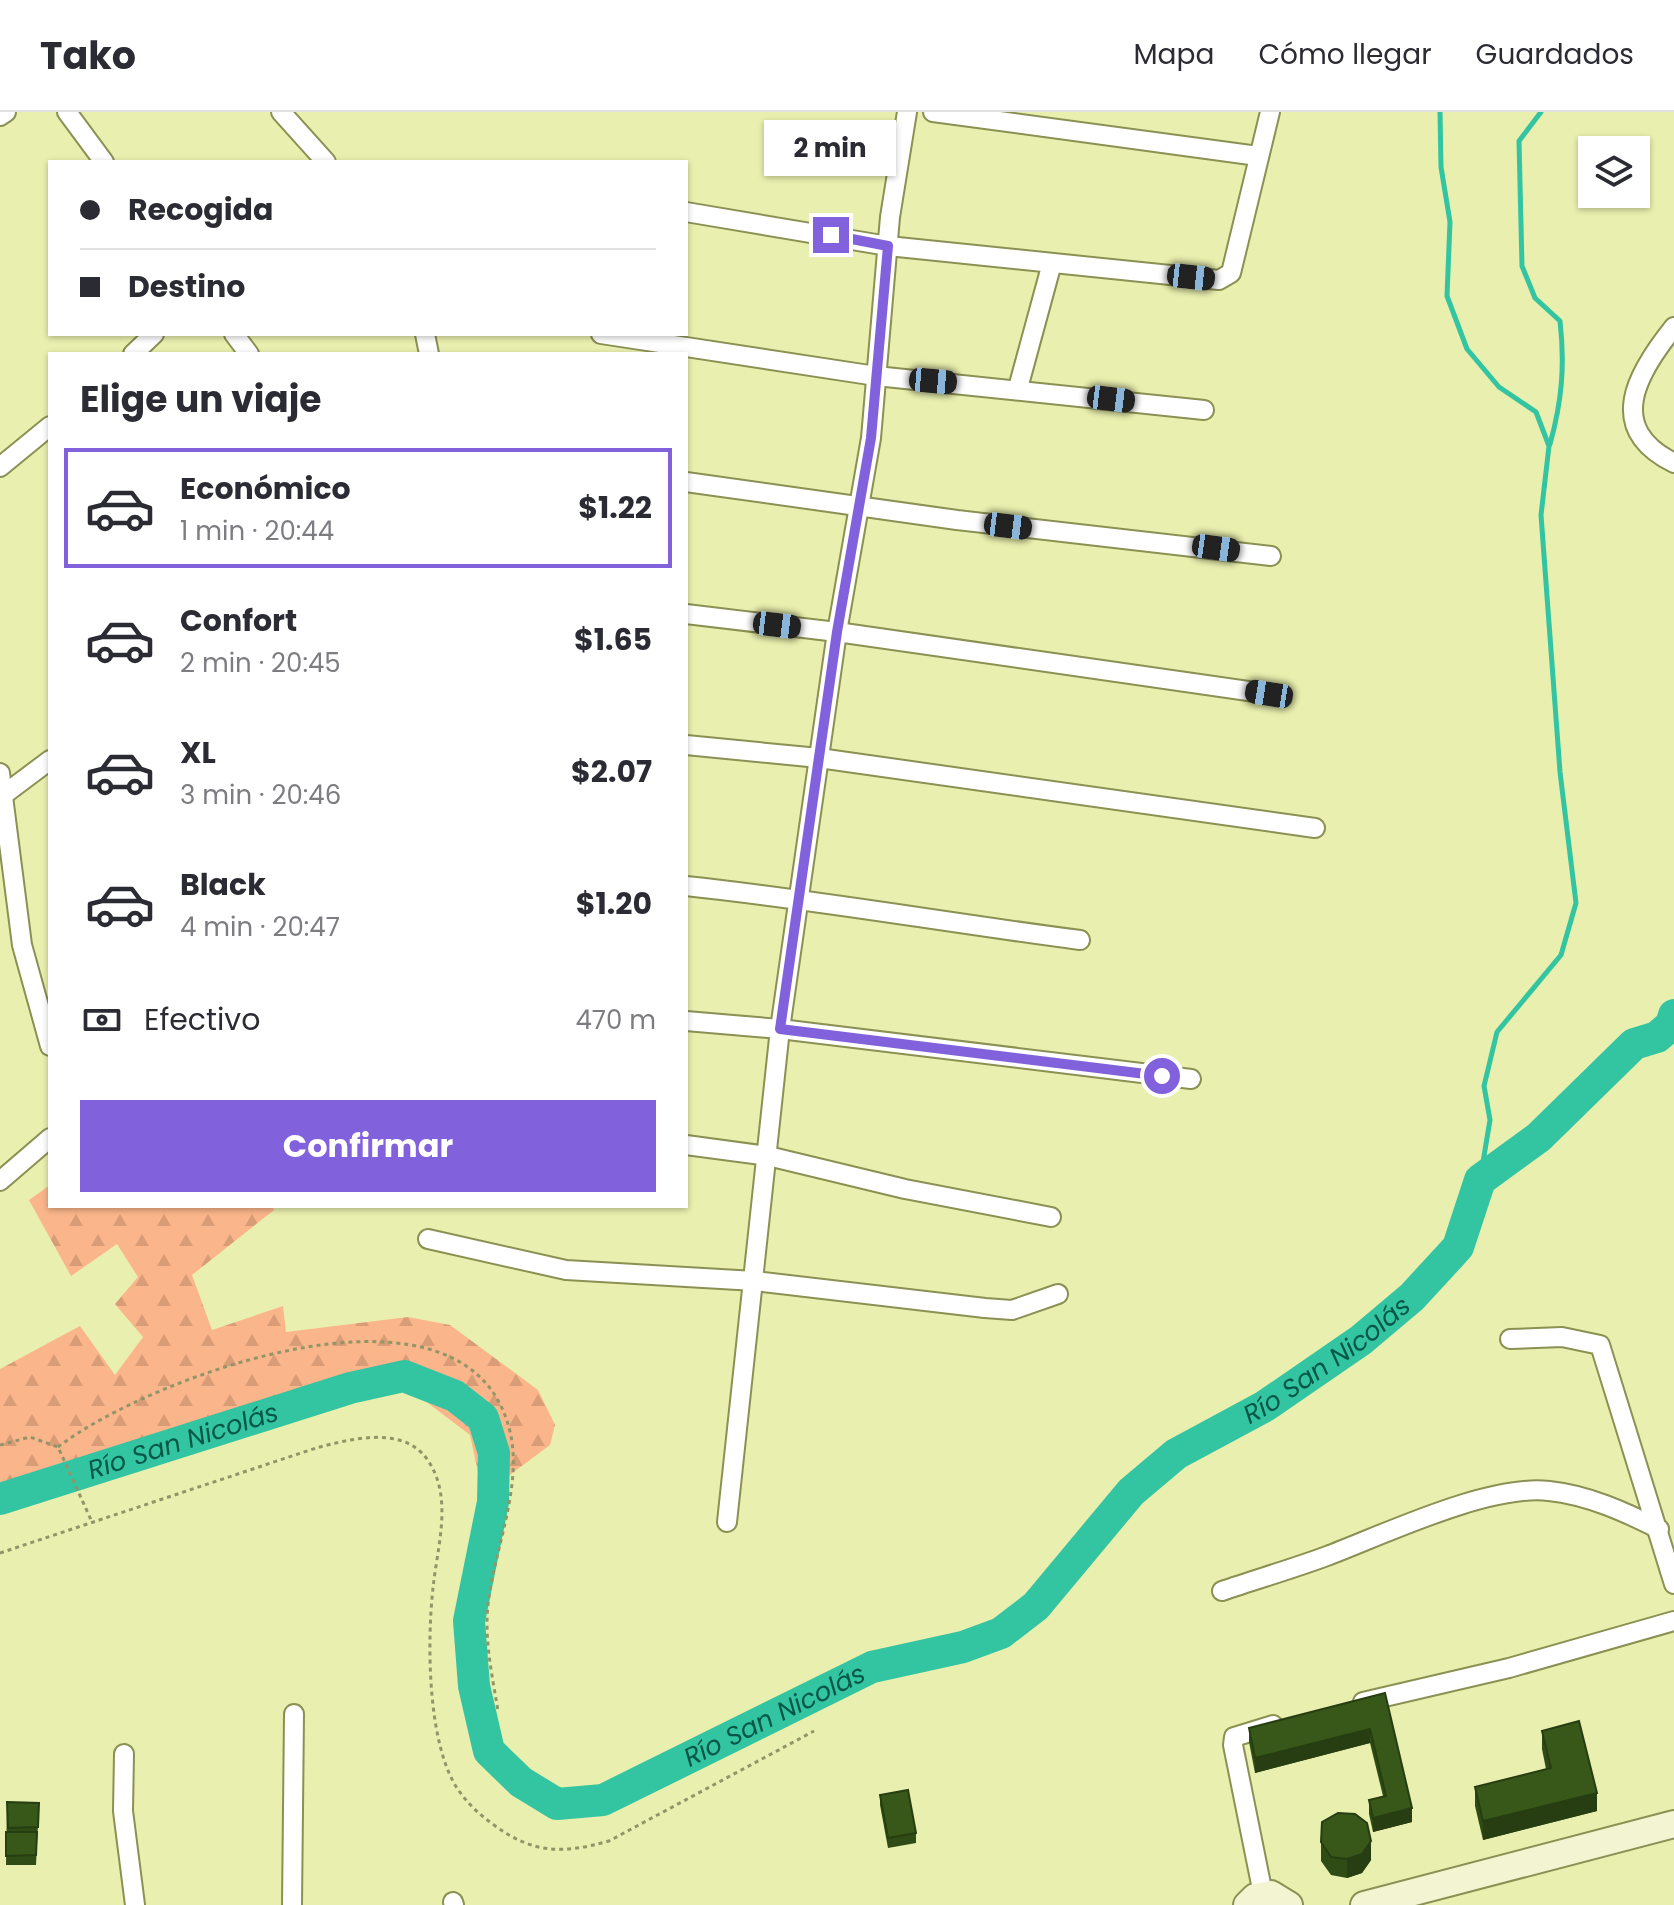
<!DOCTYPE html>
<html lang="es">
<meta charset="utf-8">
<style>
:root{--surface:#fff;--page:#f7f7f7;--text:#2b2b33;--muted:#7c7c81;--line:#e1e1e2;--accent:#8261dc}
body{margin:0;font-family:Poppins,sans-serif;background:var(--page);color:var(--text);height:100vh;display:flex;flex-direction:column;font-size:30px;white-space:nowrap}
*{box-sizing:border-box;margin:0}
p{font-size:26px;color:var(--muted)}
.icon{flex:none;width:44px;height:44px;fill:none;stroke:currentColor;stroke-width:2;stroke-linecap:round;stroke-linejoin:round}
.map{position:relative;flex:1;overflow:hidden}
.side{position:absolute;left:48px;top:240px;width:640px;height:856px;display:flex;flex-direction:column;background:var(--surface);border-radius:0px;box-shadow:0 2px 6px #0004}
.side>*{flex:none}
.hud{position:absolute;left:48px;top:48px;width:640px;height:176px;border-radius:0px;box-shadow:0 2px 6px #0004;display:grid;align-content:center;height:176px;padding:0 32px;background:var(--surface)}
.controls{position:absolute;left:1578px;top:24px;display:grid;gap:16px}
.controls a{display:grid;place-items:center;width:72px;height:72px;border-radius:0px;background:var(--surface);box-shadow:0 2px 6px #0004;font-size:40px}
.end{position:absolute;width:36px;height:36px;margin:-18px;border:10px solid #8261dc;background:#fff;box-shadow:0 0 0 4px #fff}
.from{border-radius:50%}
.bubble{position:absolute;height:56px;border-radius:0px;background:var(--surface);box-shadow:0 2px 6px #0004;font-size:26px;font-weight:700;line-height:56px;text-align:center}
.car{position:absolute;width:24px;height:48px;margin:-24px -12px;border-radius:10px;box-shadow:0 0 6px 2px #0007;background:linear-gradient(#222 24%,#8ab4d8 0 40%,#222 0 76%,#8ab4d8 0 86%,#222 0)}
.hud b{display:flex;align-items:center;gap:28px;height:76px;font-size:30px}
.hud b+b{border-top:2px solid var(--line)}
.hud i{width:20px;height:20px;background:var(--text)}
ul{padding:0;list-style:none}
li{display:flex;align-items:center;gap:24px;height:120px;margin:0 16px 12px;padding:0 16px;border:4px solid transparent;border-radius:0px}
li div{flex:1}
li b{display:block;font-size:30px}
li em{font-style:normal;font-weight:700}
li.current{border-color:var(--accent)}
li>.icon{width:72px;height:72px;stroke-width:1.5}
h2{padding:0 32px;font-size:36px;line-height:96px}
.pay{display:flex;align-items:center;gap:20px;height:88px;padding:0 32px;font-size:30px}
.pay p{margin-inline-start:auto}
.cta{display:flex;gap:16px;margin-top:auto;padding:16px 32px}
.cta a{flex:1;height:92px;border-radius:0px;background:var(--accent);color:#fff;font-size:32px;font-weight:700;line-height:92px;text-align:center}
header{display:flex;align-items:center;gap:48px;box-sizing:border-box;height:112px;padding:0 40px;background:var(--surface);border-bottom:2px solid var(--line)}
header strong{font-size:38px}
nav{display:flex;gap:44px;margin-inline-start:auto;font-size:28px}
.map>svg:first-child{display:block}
.forest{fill:url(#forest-firs)}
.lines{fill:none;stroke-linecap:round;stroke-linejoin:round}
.stream{stroke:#33c5a2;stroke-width:5}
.river{stroke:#33c5a2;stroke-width:32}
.street-casing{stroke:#8b9053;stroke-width:22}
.secondary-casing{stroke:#8b9053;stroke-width:30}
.path{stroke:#919567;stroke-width:3;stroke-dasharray:4 4;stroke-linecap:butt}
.street{stroke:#fff;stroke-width:18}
.secondary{stroke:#f2f4d2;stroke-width:26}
.wall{fill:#304c16}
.shaded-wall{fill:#273e12}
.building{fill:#38581a;stroke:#273e12;stroke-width:2}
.route{stroke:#8261dc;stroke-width:10}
.labels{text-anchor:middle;stroke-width:8;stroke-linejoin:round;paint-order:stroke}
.water-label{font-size:26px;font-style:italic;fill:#065846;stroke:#e9efae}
</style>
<header>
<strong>Tako</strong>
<nav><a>Mapa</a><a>Cómo llegar</a><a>Guardados</a></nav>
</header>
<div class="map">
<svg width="1674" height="1793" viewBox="0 0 1674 1793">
<defs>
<pattern id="forest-firs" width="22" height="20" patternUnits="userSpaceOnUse" patternTransform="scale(2)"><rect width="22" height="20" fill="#fbb58a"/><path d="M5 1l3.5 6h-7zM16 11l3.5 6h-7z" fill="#d89c76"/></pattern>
</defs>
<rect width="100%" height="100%" fill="#e9efae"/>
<polygon class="forest" points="50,1073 50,1094 272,1094 274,1098 192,1163 212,1218 283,1194 286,1220 408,1205 450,1213 538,1278 555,1313 550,1333 483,1383 470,1323 391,1263 148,1336 0,1388 0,1257 80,1214 115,1263 143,1225 115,1192 138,1165 117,1132 71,1164 29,1088"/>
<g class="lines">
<g class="stream">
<polyline points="1440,0 1441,55 1450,110 1447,184 1467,237 1499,275 1536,300 1549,334 1541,403 1560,660 1576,791 1561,843 1497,920 1484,974 1490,1008 1480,1068"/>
<path d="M1541,0L1519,29L1522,154L1535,186L1560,209C1565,253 1562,289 1550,332"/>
</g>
<path class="river" id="s1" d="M0,1387L350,1276L404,1264L455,1284L483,1306L494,1341L493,1390L469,1509L474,1574L489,1639L521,1670L557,1692L603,1688L872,1555L963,1535L1001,1521L1036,1494L1131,1380L1176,1342L1265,1294L1361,1228L1412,1185L1458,1135L1480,1068L1539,1025L1634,932L1657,925L1671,913L1674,903"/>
<g class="street-casing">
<g id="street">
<polyline points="67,0 104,50"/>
<polyline points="281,0 326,50"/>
<polyline points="933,0 1258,44"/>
<polyline points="0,4 6,0"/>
<polyline points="686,100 888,134 1219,168 1231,161 1270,0"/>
<path d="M1674,215C1637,261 1604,316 1674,351"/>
<polyline points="234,222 249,242"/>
<polyline points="425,222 429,242"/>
<polyline points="601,222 876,264 1204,298"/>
<polyline points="133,242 154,222"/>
<polyline points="1018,276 1052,151"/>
<polyline points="0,355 50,314"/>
<polyline points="686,370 957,408 1271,444"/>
<polyline points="686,502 837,520 1269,582"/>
<polyline points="686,633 819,646 1315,716"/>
<polyline points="0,661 22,833 50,934"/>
<polyline points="2,684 50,648"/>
<path d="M686,774C818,788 949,811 1080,828"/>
<polyline points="686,909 780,917 1191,967"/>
<polyline points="686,1033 768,1044 905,1077 1051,1105"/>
<polyline points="0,1069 50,1026"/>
<polyline points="428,1127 566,1158 755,1169 985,1196 1012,1198 1058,1182"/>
<polyline points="1510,1227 1562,1225 1600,1233 1674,1472"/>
<polyline points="727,1410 780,917 837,520 871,326 890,105 907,0"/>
<path d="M1222,1479C1257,1467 1292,1457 1327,1444C1385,1422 1489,1372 1549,1379C1588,1383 1625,1400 1659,1417"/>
<polyline points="1363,1590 1509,1556 1674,1509"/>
<polyline points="124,1642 123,1699 135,1793"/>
<polyline points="1263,1782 1233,1633 1234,1625 1273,1613"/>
<polyline points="453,1790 454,1793"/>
<polyline points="292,1793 294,1602"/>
</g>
</g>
<g class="secondary-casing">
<g id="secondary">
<polyline points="1247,1793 1255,1785 1271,1782 1289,1793"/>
<polyline points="1364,1793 1674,1712"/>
</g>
</g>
<g class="path">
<polyline points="0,1333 30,1325 58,1335 92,1410"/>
<path d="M58,1335C150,1264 474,1144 511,1324C521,1376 496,1435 489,1485C483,1524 492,1562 498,1599"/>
<path d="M0,1441L316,1336C351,1327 405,1312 429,1350C453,1387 437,1436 433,1476C427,1529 427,1634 459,1679C469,1693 480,1703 494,1713C533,1742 563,1742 609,1729L814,1619"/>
</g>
<use href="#street" class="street"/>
<use href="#secondary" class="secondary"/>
</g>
<g class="wall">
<polygon points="1385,1581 1412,1710 1373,1720 1369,1702 1369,1688 1383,1684 1370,1631 1255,1661 1249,1630 1249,1616"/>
<polygon points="1542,1619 1597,1699 1483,1728 1475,1694 1475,1675 1546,1657 1542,1637"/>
<polygon points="880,1683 916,1721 916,1731 888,1736 880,1693"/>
<polygon points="7,1690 39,1691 36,1753 6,1753"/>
<polygon points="1321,1730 1371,1748 1362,1761 1347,1766 1331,1763 1321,1749"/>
</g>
<g class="shaded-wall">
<polygon points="1370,1617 1370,1631 1255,1661 1255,1646"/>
<polygon points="1597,1681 1597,1699 1483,1728 1483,1709"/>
<polygon points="1412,1696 1412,1710 1373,1720 1373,1706"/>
<polygon points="1371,1729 1371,1748 1362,1761 1347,1766 1347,1747"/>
</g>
<g class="building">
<polygon points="1385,1581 1412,1696 1373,1706 1369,1688 1386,1684 1370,1617 1255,1646 1249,1616"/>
<polygon points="1579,1609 1597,1681 1483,1709 1475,1675 1551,1656 1542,1619"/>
<polygon points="908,1678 916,1721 888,1726 880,1683"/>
<polygon points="7,1690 39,1691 38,1715 8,1716"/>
<polygon points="1338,1701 1355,1702 1367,1711 1371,1729 1362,1742 1347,1747 1331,1745 1321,1730 1322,1710"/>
<polygon points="6,1720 37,1720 36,1743 6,1744"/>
</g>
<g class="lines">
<polyline class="route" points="831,123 888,134 871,326 837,520 780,917 1162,964"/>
</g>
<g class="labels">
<g class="water-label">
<text dy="9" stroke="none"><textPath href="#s1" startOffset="1848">Río San Nicolás</textPath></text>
<text dy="9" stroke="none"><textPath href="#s1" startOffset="192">Río San Nicolás</textPath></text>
<text dy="9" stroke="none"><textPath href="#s1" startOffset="1176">Río San Nicolás</textPath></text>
</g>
</g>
</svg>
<div class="controls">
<a><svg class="icon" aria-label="layers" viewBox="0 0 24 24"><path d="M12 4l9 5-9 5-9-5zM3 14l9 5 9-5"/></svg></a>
</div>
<i class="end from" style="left:1162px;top:964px"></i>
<i class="end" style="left:831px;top:123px"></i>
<div class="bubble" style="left:764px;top:8px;width:132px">2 min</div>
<i class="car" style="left:1191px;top:165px;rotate:96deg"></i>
<i class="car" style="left:933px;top:269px;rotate:95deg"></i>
<i class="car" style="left:1111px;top:287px;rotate:97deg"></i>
<i class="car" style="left:1008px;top:414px;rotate:97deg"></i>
<i class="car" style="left:1216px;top:436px;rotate:98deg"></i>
<i class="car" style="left:777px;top:513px;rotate:97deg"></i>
<i class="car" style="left:1269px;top:582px;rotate:279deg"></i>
<div class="hud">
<b><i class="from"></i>Recogida</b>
<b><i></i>Destino</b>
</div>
<section class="side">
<h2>Elige un viaje</h2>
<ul>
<li class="current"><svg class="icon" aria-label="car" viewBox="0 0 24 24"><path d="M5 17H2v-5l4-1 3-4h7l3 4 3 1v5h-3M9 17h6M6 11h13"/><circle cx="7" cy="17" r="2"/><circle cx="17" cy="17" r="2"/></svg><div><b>Económico</b><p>1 min · 20:44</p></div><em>$1.22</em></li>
<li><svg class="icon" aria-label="car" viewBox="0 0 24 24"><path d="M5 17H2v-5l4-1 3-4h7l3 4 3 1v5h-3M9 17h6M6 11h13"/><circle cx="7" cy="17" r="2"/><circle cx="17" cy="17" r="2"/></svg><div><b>Confort</b><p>2 min · 20:45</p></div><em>$1.65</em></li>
<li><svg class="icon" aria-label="car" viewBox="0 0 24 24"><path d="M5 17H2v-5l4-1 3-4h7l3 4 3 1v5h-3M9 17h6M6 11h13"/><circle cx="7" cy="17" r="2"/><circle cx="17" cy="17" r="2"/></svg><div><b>XL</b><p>3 min · 20:46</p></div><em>$2.07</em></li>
<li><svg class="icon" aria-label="car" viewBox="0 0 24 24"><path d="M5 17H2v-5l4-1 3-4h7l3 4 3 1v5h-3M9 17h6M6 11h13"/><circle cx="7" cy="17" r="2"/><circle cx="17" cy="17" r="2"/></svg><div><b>Black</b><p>4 min · 20:47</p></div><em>$1.20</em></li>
</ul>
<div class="pay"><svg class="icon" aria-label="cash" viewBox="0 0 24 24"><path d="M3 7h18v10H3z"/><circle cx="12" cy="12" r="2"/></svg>Efectivo<p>470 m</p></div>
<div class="cta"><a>Confirmar</a></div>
</section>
</div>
